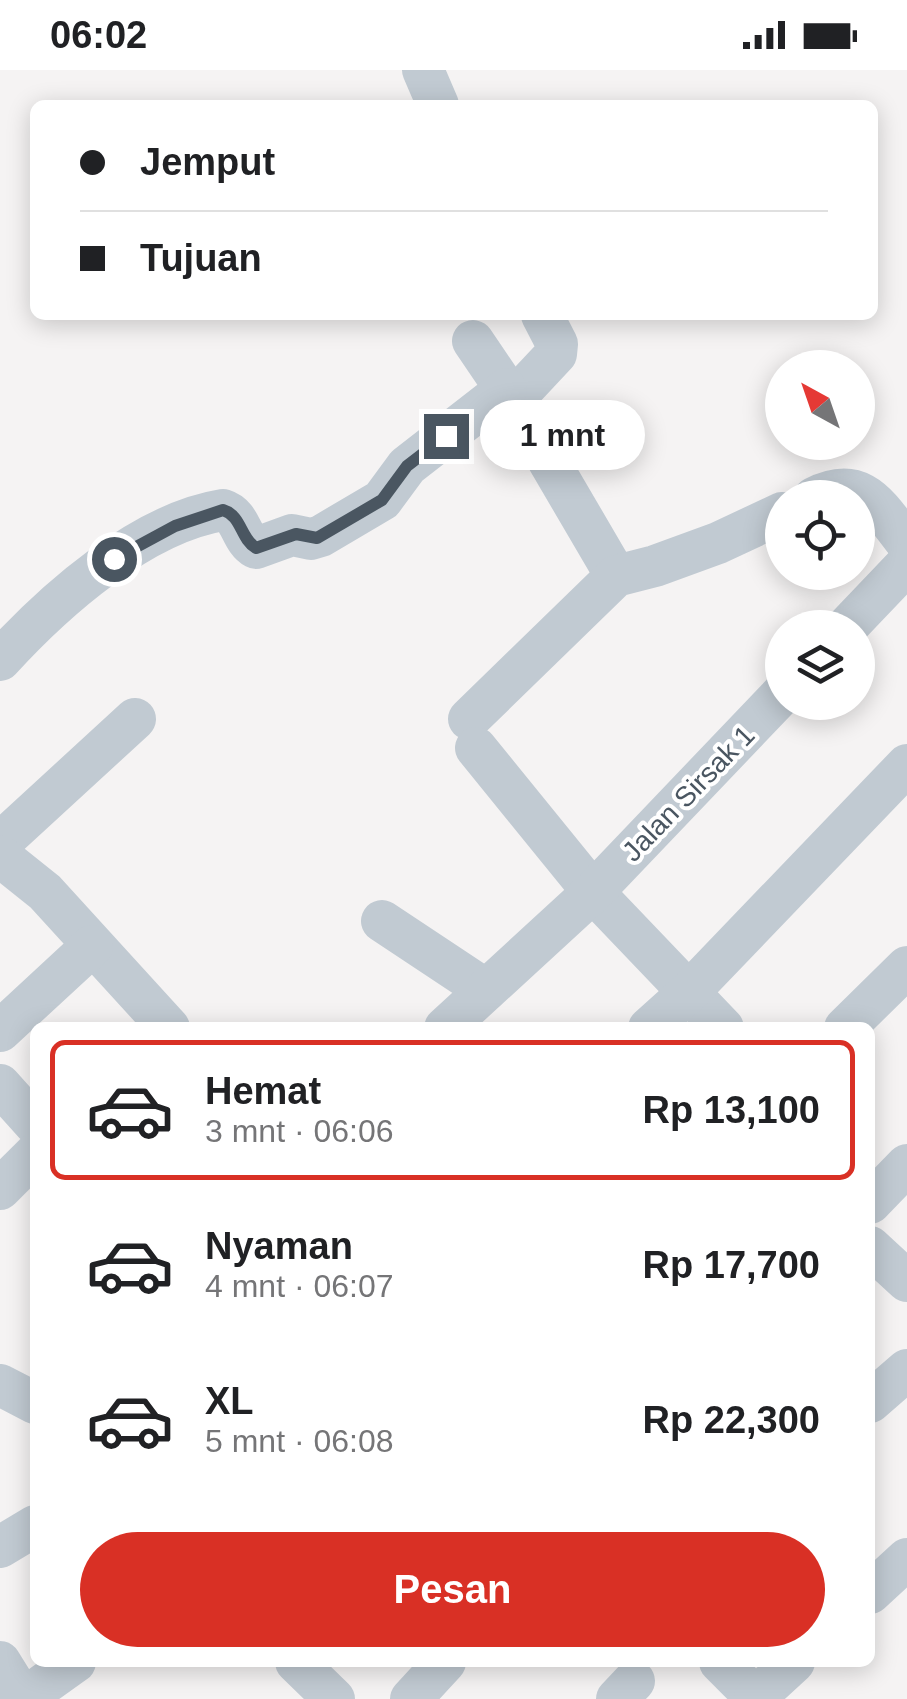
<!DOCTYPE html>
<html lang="id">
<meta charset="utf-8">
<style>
:root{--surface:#fff;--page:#f2f2f2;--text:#202124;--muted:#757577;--line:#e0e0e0;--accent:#d93025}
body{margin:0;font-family:Helvetica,sans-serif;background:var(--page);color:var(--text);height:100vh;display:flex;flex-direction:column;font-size:38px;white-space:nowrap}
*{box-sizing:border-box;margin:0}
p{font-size:32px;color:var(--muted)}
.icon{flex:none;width:55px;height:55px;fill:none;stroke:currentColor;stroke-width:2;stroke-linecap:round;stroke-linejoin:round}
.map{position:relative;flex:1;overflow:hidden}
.panel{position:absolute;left:30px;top:952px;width:845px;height:645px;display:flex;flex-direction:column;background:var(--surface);border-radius:15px;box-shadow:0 5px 25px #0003}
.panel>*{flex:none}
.top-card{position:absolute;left:30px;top:30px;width:848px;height:220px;border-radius:15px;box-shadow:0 5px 25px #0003;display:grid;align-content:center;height:220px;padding:0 50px;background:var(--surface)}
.needle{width:65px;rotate:320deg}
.buttons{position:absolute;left:765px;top:280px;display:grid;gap:20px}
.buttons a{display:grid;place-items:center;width:110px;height:110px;border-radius:50%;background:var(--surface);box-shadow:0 5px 25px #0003;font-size:50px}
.end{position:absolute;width:45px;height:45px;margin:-22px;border:12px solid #4a5661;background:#fff;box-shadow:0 0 0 5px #fff}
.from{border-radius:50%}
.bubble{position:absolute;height:70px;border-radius:35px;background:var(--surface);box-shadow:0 5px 25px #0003;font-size:32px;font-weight:700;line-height:70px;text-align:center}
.top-card b{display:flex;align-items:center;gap:35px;height:95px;font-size:38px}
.top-card b+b{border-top:2px solid var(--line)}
.top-card i{width:25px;height:25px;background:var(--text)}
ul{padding:18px 0 0;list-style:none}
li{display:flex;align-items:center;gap:30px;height:140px;margin:0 20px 15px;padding:0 30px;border:5px solid transparent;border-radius:15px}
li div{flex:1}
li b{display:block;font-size:38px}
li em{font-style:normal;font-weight:700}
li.on{border-color:var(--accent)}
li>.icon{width:90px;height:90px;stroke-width:1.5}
.cta{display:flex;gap:20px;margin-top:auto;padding:20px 50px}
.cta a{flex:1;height:115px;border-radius:60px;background:var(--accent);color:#fff;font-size:40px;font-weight:700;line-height:115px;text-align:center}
.status{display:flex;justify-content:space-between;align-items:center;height:70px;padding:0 50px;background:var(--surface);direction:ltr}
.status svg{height:28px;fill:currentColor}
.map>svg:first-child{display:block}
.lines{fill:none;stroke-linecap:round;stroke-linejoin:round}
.minor{stroke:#c1cad2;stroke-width:42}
.route{stroke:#4a5661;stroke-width:12}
.labels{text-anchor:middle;stroke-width:8;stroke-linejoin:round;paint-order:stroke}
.street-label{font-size:28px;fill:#4a5661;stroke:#fff}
</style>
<div class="status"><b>06:02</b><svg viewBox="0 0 49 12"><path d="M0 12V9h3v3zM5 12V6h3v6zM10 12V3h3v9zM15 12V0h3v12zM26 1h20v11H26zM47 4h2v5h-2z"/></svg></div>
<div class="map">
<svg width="907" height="1629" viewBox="0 0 907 1629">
<rect width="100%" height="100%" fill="#f5f3f3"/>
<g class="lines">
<g class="minor">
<polyline points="423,0 438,35"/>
<polyline points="473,271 513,330 616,506"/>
<polyline points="513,330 556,284 557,274 542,245"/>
<path d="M814,428C863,403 879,438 907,473"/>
<polyline points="846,558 907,494"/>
<path d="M0,590C54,531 141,453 223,440C242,446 240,469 256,478L292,465L311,469L321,466L382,430L407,396L506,319"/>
<polyline points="469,649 616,506 655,496 718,473 782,443"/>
<polyline points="476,678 593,822 723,958"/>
<polyline points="0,773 135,649"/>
<polyline points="0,786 45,822 169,958"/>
<polyline points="382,851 486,920"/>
<polyline points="445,958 593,822 782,624"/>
<polyline points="649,958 689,922 907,695"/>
<polyline points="845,958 907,897"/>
<polyline points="0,961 92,876"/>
<polyline points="0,1015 35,1054"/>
<polyline points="0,1119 35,1084"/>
<polyline points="870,1133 907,1095"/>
<polyline points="870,1177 907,1211"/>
<polyline points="0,1315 35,1333"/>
<polyline points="870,1332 907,1300"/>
<polyline points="0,1477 35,1456"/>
<polyline points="870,1523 907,1489"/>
<polyline points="0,1592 23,1629 75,1592"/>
<polyline points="296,1592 334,1629"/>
<polyline points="720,1592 757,1629"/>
<polyline points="755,1628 794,1592"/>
<polyline points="411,1629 445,1592"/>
<polyline points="617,1629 634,1611"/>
</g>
</g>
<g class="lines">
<path class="route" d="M114,489L175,456L223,440C242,446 240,468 256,478L296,464L317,468L382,430L407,396L446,366"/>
</g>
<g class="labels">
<g class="street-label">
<text transform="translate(688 723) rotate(-46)" y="10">Jalan Sirsak 1</text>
</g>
</g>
</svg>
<div class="buttons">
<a><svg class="needle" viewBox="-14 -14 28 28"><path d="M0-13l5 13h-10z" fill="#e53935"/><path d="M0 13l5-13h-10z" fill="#757577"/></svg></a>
<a><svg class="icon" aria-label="locate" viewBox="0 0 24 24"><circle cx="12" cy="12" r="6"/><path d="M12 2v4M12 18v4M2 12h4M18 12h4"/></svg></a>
<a><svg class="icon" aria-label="layers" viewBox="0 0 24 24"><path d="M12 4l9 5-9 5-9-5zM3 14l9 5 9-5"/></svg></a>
</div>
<i class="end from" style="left:114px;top:489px"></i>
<i class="end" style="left:446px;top:366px"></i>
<div class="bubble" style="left:480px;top:330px;width:165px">1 mnt</div>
<div class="top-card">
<b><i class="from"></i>Jemput</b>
<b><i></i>Tujuan</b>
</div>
<section class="panel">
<ul>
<li class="on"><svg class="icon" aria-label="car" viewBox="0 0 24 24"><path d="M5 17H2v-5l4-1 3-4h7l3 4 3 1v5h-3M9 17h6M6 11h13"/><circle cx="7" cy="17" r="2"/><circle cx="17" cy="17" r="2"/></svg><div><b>Hemat</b><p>3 mnt · 06:06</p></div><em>Rp 13,100</em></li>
<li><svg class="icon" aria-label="car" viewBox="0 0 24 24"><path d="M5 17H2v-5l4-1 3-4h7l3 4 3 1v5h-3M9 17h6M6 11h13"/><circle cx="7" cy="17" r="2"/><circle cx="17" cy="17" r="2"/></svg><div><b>Nyaman</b><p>4 mnt · 06:07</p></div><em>Rp 17,700</em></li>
<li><svg class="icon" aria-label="car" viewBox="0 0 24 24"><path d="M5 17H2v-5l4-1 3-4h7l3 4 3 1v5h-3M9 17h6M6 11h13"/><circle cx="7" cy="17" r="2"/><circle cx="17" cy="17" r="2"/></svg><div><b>XL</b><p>5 mnt · 06:08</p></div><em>Rp 22,300</em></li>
</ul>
<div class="cta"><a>Pesan</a></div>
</section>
</div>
